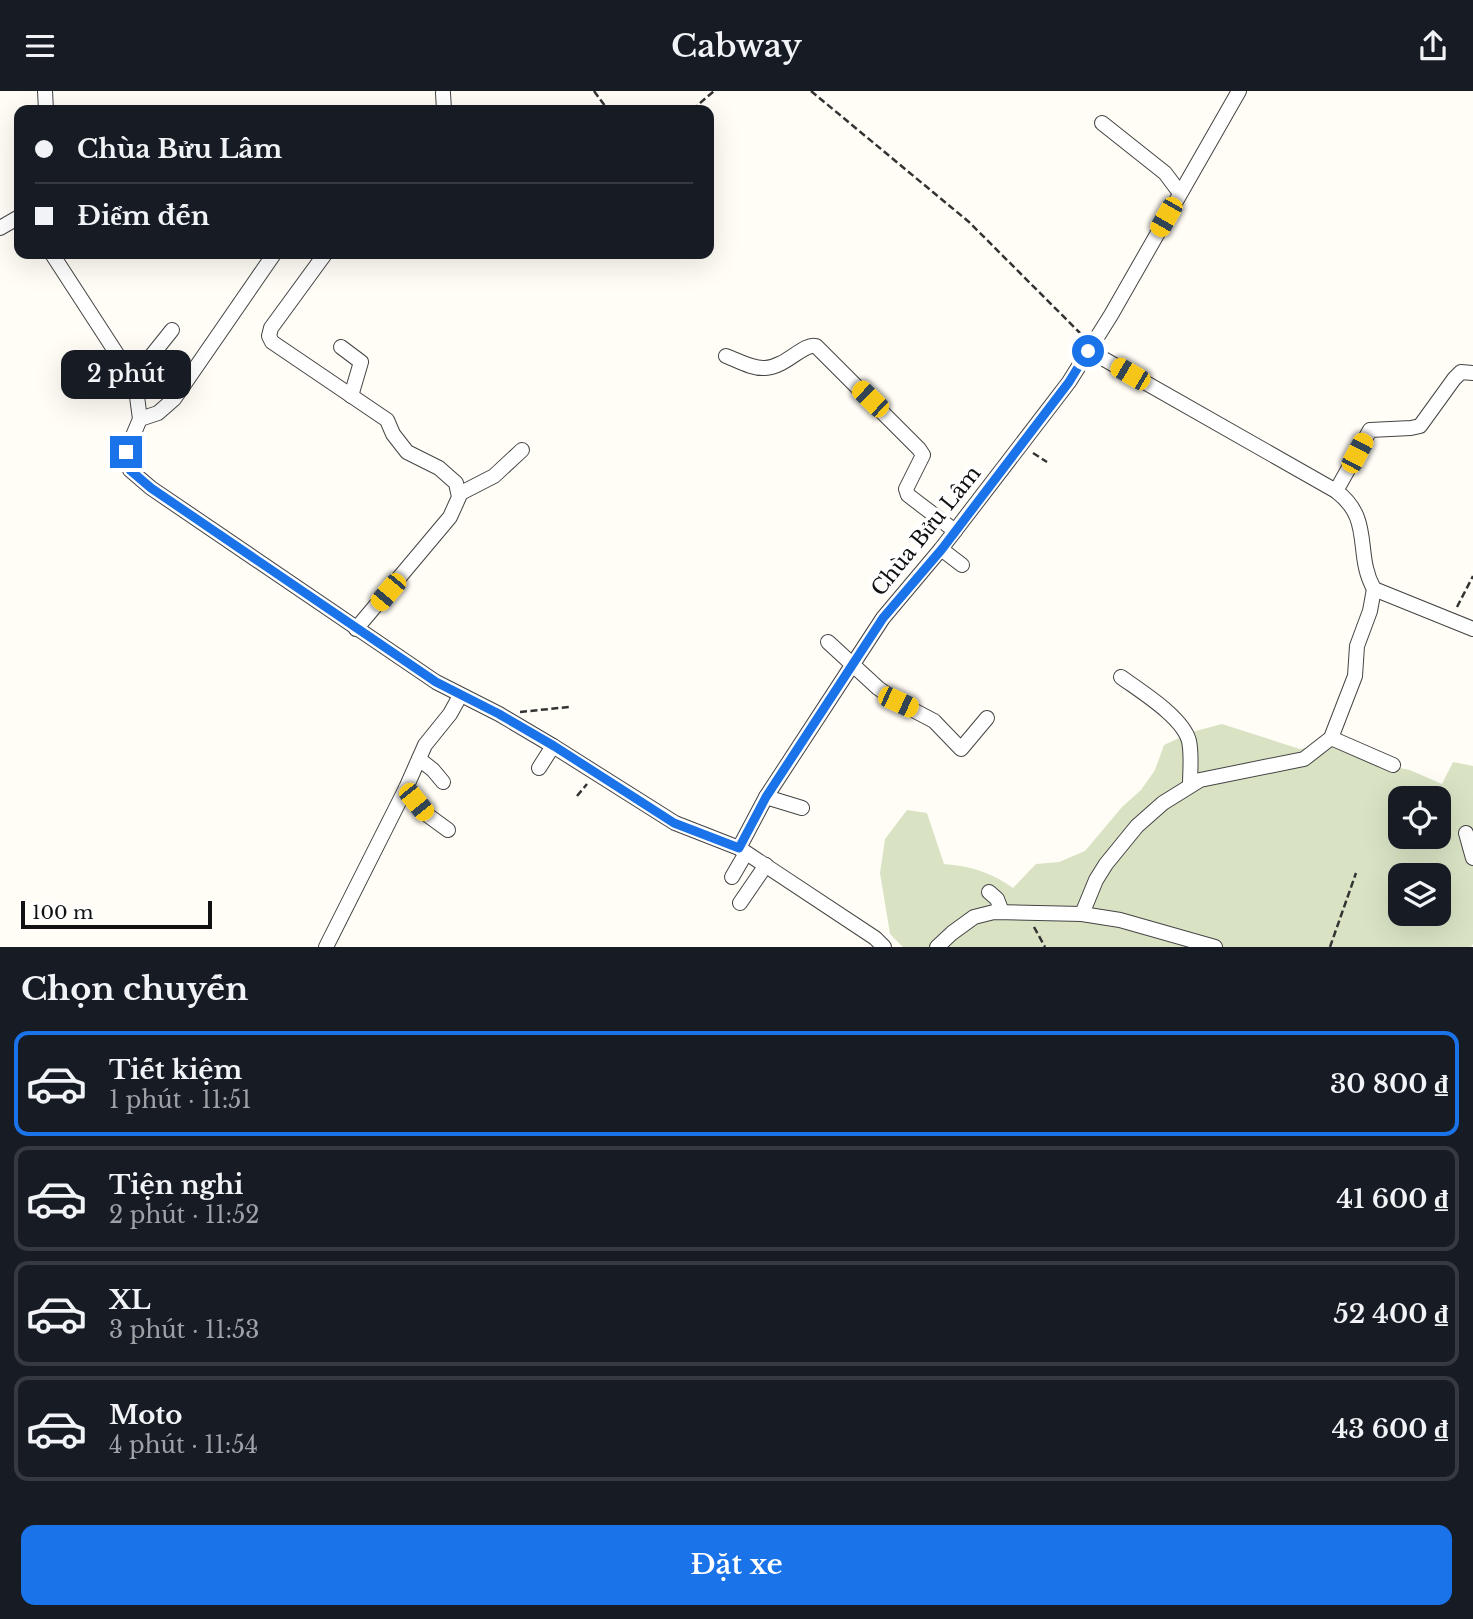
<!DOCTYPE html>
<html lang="vi">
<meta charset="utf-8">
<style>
:root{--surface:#171b24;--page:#242831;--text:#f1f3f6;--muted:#9ea1a6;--line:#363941;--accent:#1a73e8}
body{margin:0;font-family:"Libre Baskerville",serif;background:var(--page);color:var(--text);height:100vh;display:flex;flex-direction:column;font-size:26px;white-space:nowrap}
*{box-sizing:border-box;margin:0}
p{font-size:23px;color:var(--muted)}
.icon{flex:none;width:38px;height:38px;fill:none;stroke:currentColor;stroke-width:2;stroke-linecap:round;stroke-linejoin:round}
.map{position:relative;height:856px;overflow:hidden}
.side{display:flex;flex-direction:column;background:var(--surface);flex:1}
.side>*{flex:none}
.banner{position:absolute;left:14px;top:14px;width:700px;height:154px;border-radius:14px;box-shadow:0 7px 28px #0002;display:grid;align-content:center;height:154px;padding:0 21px;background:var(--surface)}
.fabs{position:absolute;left:1388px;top:695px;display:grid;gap:14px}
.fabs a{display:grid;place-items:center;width:63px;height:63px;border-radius:14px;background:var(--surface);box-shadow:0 7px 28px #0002;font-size:35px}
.scale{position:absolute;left:21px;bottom:18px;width:191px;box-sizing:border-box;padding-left:7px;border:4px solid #111;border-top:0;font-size:19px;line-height:24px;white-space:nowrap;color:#111;-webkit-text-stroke:5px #fff;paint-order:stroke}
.end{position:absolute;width:32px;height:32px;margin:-16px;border:9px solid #1a73e8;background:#fff;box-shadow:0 0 0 4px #fff}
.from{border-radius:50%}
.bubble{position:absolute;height:49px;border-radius:14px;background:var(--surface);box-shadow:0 7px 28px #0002;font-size:23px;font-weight:600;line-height:49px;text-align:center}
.car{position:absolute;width:21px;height:42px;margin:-21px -10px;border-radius:9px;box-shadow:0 0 5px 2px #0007;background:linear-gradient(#f5c518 24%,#345 0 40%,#f5c518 0 76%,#345 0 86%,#f5c518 0)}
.banner b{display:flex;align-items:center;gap:24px;height:66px;font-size:26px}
.banner b+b{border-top:2px solid var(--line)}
.banner i{width:18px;height:18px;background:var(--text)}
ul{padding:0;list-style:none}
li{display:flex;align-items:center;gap:21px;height:105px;margin:0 14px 10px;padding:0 7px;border:4px solid var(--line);border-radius:14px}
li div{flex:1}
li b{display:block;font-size:26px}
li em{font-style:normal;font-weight:600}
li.active{border-color:var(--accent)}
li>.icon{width:63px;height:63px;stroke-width:1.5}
h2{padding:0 21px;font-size:32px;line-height:84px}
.action{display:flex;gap:14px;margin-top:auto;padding:14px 21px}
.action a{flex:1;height:80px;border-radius:14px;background:var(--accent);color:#fff;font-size:28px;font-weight:600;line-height:80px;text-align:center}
header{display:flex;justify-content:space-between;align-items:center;height:91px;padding:0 21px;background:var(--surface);font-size:32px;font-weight:600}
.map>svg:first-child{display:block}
.cemetery{fill:#d9e3c4;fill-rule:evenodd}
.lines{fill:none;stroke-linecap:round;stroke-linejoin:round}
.minor-casing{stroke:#444;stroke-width:16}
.path{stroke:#333;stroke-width:2.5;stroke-dasharray:7 3.5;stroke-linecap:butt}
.minor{stroke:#fff;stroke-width:14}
.route{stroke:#1a73e8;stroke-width:9}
.labels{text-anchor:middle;stroke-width:7;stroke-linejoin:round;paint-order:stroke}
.street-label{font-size:21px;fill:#111;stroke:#fff}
</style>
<header><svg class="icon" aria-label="menu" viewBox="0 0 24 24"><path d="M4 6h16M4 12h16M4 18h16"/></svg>Cabway<svg class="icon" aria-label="share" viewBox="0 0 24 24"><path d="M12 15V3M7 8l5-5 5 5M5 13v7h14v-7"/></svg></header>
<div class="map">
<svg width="1473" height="856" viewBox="0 0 1473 856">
<rect width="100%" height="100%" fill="#fffdf5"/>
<path class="cemetery" d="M1222,633L1300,658L1330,652L1380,673L1410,679L1442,693L1453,671L1473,675V853L1471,856H903L890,843L880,782L885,748L907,719L927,722L944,773C970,775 991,781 1013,797L1036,773L1059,771L1085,760L1122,716L1141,699L1155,679L1164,654L1192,641ZM1400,707H1438V746H1400ZM1400,784H1438V822H1400Z"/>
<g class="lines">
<g class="minor-casing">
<g id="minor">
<polyline points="45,0 46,19"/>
<polyline points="443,2 444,19"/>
<polyline points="1102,32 1165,82 1180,102"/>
<polyline points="0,137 19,126"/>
<polyline points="52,163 128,280 136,298 140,328 126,361 130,379 151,397 436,591 499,623 553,655 675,732 739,757"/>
<polyline points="325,163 271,237 269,245 272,251 387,329 393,343 407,361 439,377 456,392 459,406 450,426 356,538"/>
<polyline points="341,256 361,271 351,305"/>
<path d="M1088,259L1336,400C1374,428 1354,463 1374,498L1473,538"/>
<path d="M726,265C737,269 752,278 765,277C786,276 803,252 816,255L919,358L923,364L906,398L908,404L955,440"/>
<polyline points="132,289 172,239"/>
<polyline points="140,328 158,322 174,308 274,163"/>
<polyline points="1336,400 1370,339 1411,337 1420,335 1454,288 1461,281 1473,282"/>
<polyline points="459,403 494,385 522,359"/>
<polyline points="941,458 962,474"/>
<polyline points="828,551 878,597 898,611 934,630 961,658 987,627"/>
<path d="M1121,586C1140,600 1183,626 1189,650C1192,664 1190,680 1190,694"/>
<polyline points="1331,647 1393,674"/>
<polyline points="419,668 433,679 443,691"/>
<polyline points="539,677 553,655"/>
<polyline points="406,697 426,723 448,739"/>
<polyline points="766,706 802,717"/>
<polyline points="1466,742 1473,767"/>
<polyline points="732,786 746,762"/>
<polyline points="989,801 997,808 1002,821"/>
<polyline points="740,812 766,774"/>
<polyline points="1082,823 1096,789 1106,773 1137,735 1163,712 1200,689 1304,668 1331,647 1355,585 1357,555 1370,520 1374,498"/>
<polyline points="326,856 406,697 425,654 450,623 460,605"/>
<polyline points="884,856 875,847 739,757 766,706 883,527 941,458 1069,291 1111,224 1239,0"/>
<polyline points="937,856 952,842 974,826 994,821 1082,823 1120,829 1215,856"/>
</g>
</g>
<g class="path">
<polyline points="594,0 608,19"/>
<polyline points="811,0 969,131 1082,244"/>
<polyline points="692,19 714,0"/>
<polyline points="1033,362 1047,371"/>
<polyline points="1457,516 1473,485"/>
<polyline points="520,621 569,616"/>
<polyline points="577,705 587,693"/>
<polyline points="1034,836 1045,856"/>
<polyline points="1330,856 1356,782"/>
</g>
<use href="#minor" class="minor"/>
</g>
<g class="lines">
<polyline class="route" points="126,361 130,379 151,397 436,591 499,623 554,655 674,732 739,757 766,706 883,527 942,458 1021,354 1069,291 1088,260"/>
</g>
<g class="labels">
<g class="street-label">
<text transform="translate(926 440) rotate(-51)" y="7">Chùa Bửu Lâm</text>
</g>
</g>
</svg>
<div class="fabs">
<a><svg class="icon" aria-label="locate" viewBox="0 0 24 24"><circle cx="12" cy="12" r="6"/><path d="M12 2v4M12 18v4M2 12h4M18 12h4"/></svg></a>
<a><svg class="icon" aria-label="layers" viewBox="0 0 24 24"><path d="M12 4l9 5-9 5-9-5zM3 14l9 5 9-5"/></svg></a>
</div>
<div class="scale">100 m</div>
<i class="end from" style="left:1088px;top:260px"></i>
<i class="end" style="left:126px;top:361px"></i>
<div class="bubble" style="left:61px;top:259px;width:130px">2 phút</div>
<i class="car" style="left:1166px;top:126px;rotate:210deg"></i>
<i class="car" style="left:1130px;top:283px;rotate:300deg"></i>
<i class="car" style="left:870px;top:308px;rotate:314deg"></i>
<i class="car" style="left:1357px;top:362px;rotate:28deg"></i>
<i class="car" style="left:388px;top:501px;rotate:220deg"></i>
<i class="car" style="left:898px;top:611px;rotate:115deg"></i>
<i class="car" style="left:416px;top:711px;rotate:141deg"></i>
<div class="banner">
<b><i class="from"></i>Chùa Bửu Lâm</b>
<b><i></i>Điểm đến</b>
</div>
</div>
<section class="side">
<h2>Chọn chuyến</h2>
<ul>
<li class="active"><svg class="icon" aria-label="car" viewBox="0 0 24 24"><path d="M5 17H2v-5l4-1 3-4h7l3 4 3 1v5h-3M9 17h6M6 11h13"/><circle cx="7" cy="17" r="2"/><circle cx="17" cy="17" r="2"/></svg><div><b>Tiết kiệm</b><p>1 phút · 11:51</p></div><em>30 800 ₫</em></li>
<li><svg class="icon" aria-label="car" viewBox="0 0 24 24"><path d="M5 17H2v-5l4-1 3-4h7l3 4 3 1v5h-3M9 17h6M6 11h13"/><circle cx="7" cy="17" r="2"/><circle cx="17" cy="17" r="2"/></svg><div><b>Tiện nghi</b><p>2 phút · 11:52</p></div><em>41 600 ₫</em></li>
<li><svg class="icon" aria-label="car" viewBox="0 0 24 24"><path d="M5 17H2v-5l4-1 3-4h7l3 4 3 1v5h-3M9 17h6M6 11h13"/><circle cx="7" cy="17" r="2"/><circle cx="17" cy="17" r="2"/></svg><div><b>XL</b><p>3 phút · 11:53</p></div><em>52 400 ₫</em></li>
<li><svg class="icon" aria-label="car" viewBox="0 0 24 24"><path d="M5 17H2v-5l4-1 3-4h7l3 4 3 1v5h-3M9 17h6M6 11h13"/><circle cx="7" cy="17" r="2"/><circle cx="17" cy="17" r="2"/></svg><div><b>Moto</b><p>4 phút · 11:54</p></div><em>43 600 ₫</em></li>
</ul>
<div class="action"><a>Đặt xe</a></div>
</section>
